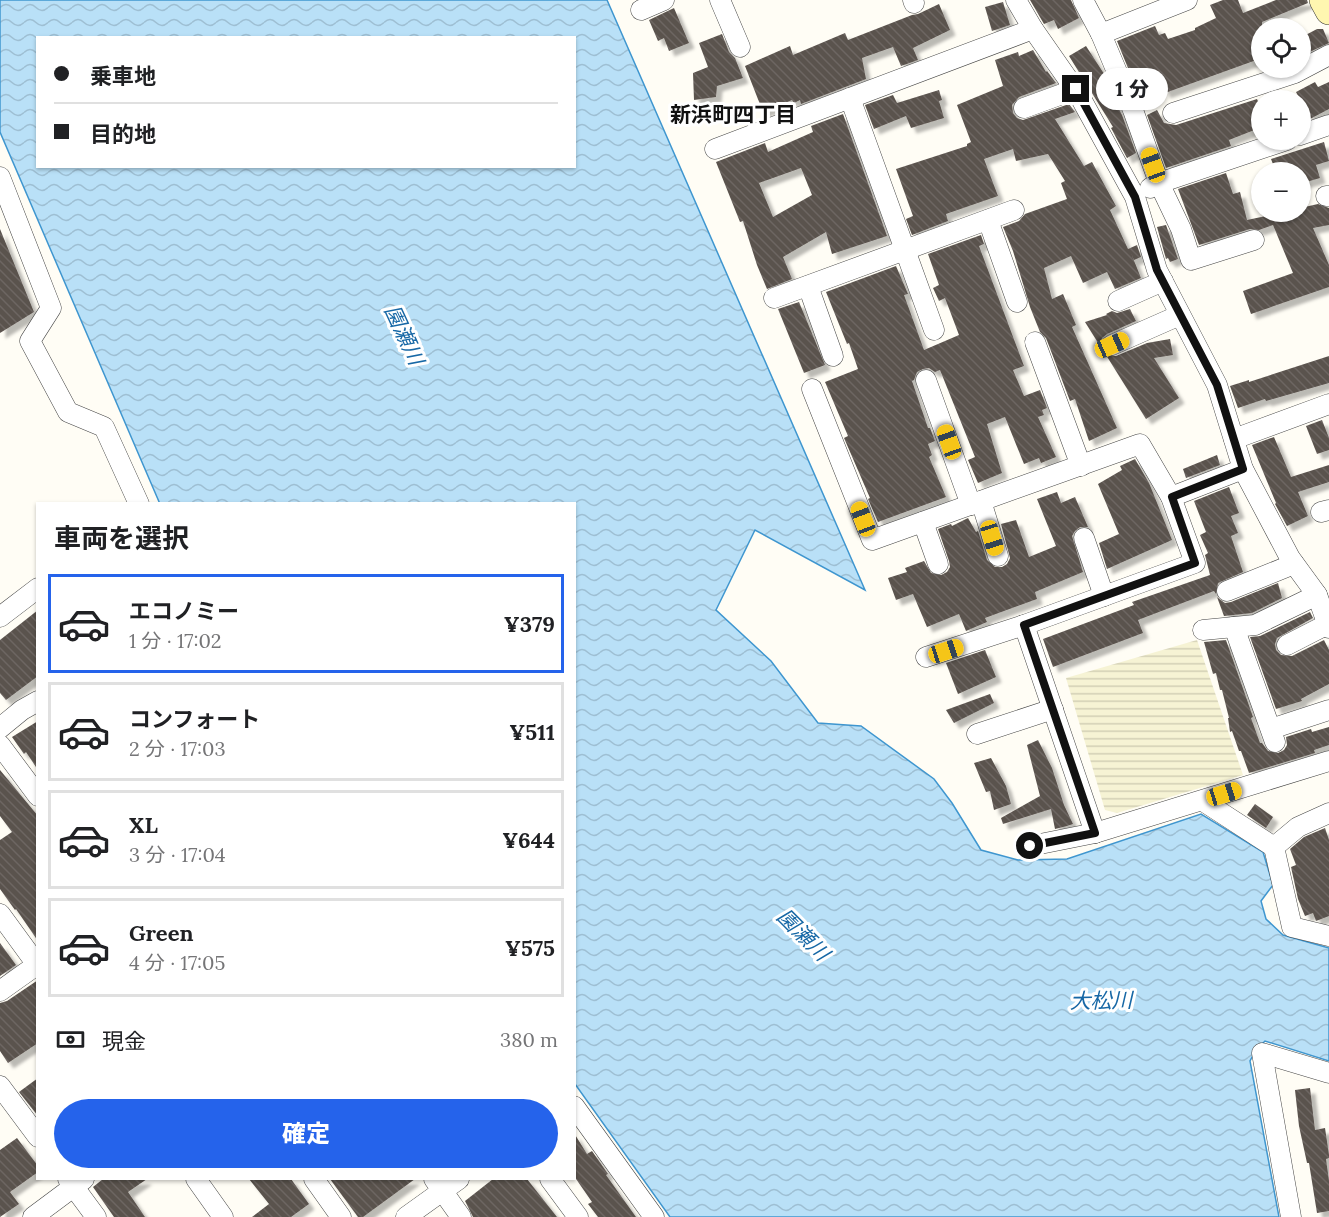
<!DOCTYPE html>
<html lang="ja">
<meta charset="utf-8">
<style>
:root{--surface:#fff;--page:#f6f6f6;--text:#202124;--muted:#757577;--line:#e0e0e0;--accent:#2563eb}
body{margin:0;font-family:Lora,"Noto Sans JP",serif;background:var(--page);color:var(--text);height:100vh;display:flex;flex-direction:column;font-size:22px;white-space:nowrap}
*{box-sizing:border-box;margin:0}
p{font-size:20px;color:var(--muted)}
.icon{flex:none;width:33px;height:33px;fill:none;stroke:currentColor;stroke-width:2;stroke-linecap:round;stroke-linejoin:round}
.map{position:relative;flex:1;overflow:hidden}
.panel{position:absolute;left:36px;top:502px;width:540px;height:678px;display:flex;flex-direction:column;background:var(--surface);border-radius:0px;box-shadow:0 2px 4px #0004}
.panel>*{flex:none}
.hud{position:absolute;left:36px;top:36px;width:540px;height:132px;border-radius:0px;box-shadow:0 2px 4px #0004;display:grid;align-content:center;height:132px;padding:0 18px;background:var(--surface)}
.tools{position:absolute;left:1251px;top:18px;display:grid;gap:12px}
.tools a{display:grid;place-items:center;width:60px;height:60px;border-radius:50%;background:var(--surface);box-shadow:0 2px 4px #0004;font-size:30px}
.end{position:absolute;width:27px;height:27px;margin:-14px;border:8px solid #111;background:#fff;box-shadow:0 0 0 3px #fff}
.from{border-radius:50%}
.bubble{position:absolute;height:42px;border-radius:21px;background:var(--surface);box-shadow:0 2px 4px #0004;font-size:20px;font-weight:800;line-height:42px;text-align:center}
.car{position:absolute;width:18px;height:36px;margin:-18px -9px;border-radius:8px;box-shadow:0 0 4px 2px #0007;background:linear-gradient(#f5c518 24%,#345 0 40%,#f5c518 0 76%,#345 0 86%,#f5c518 0)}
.hud b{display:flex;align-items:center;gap:21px;height:57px;font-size:22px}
.hud b+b{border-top:2px solid var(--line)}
.hud i{width:15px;height:15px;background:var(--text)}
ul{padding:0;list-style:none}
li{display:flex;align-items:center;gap:18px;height:99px;margin:0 12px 9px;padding:0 6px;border:3px solid var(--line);border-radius:0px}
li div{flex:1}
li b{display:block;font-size:22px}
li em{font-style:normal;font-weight:800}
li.selected{border-color:var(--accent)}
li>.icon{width:54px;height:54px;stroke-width:1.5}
h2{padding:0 18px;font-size:27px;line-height:72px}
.pay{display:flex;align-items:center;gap:15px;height:66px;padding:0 18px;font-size:22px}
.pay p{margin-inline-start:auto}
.action{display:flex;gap:12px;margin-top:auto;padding:12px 18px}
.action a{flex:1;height:69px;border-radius:36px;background:var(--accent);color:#fff;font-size:24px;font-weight:800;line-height:69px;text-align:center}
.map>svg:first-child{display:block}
.farmland{fill:url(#farmland-rules)}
.water{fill:url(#water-waves);stroke:#3f96cf;stroke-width:1.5;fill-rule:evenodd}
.building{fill:url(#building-back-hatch);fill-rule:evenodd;filter:url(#shadow)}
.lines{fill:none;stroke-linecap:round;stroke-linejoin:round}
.street-casing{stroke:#444;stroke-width:21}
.secondary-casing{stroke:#333;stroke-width:28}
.street{stroke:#fff;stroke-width:20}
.secondary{stroke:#fff6b0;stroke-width:27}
.route{stroke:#111;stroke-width:8}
.labels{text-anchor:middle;stroke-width:6;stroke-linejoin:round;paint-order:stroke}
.neighbourhood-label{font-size:21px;font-weight:bold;fill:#111;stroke:#fff}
.water-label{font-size:21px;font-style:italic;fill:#1768a6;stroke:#fff}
</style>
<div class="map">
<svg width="1329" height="1217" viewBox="0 0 1329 1217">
<defs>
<pattern id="farmland-rules" width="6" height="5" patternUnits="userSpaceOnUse" patternTransform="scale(1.5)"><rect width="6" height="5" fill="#f6f3d4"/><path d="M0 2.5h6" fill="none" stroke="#d2cfb5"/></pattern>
<pattern id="water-waves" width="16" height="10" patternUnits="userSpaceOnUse" patternTransform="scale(1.5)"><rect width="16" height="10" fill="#b9e0f7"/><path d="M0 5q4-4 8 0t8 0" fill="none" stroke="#9ebfd3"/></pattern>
<pattern id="building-back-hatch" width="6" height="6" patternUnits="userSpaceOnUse" patternTransform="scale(1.5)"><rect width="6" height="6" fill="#5a524d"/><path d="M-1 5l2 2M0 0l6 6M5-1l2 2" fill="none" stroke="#6d6662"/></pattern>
<filter id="shadow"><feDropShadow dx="5.5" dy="5.5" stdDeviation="1.5" flood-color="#0004"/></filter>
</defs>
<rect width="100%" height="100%" fill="#fffdf5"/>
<polygon class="farmland" points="1197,640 1243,775 1117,813 1105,810 1066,678"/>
<path class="water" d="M0,0H607L865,590L755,530L716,610L771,661L818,723L861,726L934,779L952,803L981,850L1018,860L1067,859L1201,814L1263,852L1273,885L1261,901L1266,919L1283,935L1329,948V1061L1265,1041L1256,1050L1250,1061L1279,1217H670L575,1084L574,504H160L0,132ZM38,38H574V166H38Z"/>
<g class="building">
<polygon points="1030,0 1071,0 1079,18 1058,29 1054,20 1044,24"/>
<polygon points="1223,0 1238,0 1243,13 1276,0 1307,0 1308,3 1262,22 1262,58 1165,93 1160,78 1147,83 1142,69 1130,73 1117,41 1155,26 1159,35 1165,33 1168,39 1195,30 1195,28 1216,18 1210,5"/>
<polygon points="1003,2 1010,25 992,31 985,7"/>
<polygon points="939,4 950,30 913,48 918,60 901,66 893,47 862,58 866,79 801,104 800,100 794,103 792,100 763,112 745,66 790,46 793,55 845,33 848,40 912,15 918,14"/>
<polygon points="674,8 689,43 669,51 664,38 658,41 649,20"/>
<polygon points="1317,29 1323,29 1329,43 1303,55 1300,50 1300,38"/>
<polygon points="722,34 729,52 735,58 743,78 717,86 716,97 694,100 693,73 708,67 699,43"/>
<polygon points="1086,46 1108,80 1116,101 1115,102 1122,115 1136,153 1127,158 1111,128 1113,127 1069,56"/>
<polygon points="1033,50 1046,72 1047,71 1056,83 1019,97 1012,105 1013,113 1017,118 1023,120 1069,104 1075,112 1055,119 1084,166 1092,162 1116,206 1110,210 1128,249 1137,245 1141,257 1134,260 1131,253 1141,278 1115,289 1107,272 1083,283 1071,256 1044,268 1052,299 1063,294 1076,325 1072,327 1117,428 1089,441 1075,399 1070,401 1046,338 1040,332 1030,307 1013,251 1003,227 1019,221 1025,214 1067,199 1061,183 1065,181 1048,154 1016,161 1013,149 984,159 998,196 946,214 948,221 912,235 906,219 913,216 896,169 967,146 967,144 971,142 957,105 1003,86 995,60 1018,52 1019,56"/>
<polygon points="1315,82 1318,87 1329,82 1329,109 1310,119 1296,92"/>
<polygon points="939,90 942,100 939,101 944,118 911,128 906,116 874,129 865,105 893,95 897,103"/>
<polygon points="1257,99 1262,111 1262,127 1229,140 1231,146 1166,168 1147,115 1157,110 1164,123 1176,125"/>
<path d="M843,114L887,236L832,254L826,232L783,257L792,279L767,289L757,265L743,221L740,222L716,162L765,143L768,152L813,132L811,126ZM801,168L812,195L773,217L759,183Z"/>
<polygon points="1324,142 1329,161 1316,165 1320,178 1303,183 1300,172 1276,172 1271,159"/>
<polygon points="1226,173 1233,194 1240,192 1247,220 1285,212 1300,212 1300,208 1318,204 1329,208 1329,225 1313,228 1329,265 1329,287 1251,314 1243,291 1293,273 1273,225 1259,230 1250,229 1199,245 1178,189"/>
<polygon points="1166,225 1178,259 1170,262 1168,258 1166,259 1157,227"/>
<polygon points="0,229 34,312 0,333"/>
<polygon points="981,235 984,244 979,246 1024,366 1013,370 1024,396 1040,390 1047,408 1042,410 1044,415 1038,417 1056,457 1041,463 1039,458 1024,464 1005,417 987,424 1002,473 978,483 968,460 975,457 940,370 935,372 929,368 923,369 917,372 914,380 912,381 928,428 930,428 935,441 928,444 932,455 929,457 946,497 878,522 868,499 870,498 844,438 848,436 825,382 858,369 849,343 847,344 826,292 896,266 908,294 904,295 924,350 959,335 945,298 939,301 933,288 939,285 928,254"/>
<polygon points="799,302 825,365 804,373 778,309"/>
<polygon points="1130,309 1136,321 1107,334 1102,338 1100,346 1085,322 1107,315 1106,314 1112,311 1117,313"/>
<polygon points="1170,339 1173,355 1154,358 1179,398 1146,419 1106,355 1116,356 1147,343"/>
<polygon points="1329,356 1329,383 1266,401 1265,399 1238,408 1230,386 1249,380 1249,382"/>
<polygon points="1322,420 1329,438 1329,450 1317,454 1306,426"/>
<polygon points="1274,437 1291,477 1329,465 1329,482 1298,492 1308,516 1287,526 1275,504 1276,503 1252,445"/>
<polygon points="1217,455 1220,465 1186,478 1183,469"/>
<polygon points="1135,459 1149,483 1172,540 1107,569 1099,543 1119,534 1098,484 1122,470 1120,466"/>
<polygon points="1229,487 1239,513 1231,516 1238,533 1231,536 1243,572 1218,583 1216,594 1214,591 1138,620 1143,633 1053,667 1043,639 1134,605 1132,602 1210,575 1205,555 1208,553 1200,535 1206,532 1194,501"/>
<polygon points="1057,492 1061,503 1075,497 1088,527 1080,527 1075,531 1072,536 1083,572 1035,592 1037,599 985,618 987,622 966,631 959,614 927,627 913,594 896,600 888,578 907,572 905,568 924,561 931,573 941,575 947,572 950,567 949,561 938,529 951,524 952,526 968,518 976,532 978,531 987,560 995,567 1002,567 1007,564 1010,558 1001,524 1016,520 1029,557 1056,546 1037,499"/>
<polygon points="1278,583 1282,598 1252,613 1224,616 1217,597 1225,603 1231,602"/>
<polygon points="38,610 38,676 6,700 0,693 0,640"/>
<polygon points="1310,612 1313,618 1277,638 1275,644 1276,650 1281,655 1292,656 1324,640 1329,650 1329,684 1301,699 1302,701 1276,709 1250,637 1260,636"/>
<polygon points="1226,640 1253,717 1251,718 1260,743 1262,743 1268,751 1278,753 1284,750 1287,745 1286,737 1311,729 1312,732 1329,727 1329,745 1314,750 1315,753 1249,773 1241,751 1239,751 1232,731 1230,732 1228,718 1229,718 1222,690 1220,690 1216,673 1213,674 1204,642"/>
<polygon points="985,650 996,677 958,694 946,663"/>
<polygon points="990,694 994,703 954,723 946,710"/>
<polygon points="38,721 38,770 26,752 24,754 12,737"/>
<polygon points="1038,740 1052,768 1064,805 1073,824 1067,826 1055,829 1051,809 1003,824 1001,818 1040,796 1027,745"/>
<polygon points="991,758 1006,786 1011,804 994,810 990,791 986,792 974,763"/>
<polygon points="0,770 38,816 38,941 16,909 15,910 0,889 0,840 12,832 0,816"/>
<polygon points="1255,804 1273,817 1266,828 1247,815"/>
<polygon points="1325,828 1329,840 1329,916 1316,921 1313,913 1305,916 1298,899 1291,867 1296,865 1290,849 1304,837"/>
<polygon points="0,943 16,965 0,976"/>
<polygon points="38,980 38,1043 8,1063 0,1051 0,1003 7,1001"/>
<polygon points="38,1078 38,1116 19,1092"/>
<polygon points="1310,1088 1315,1130 1325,1128 1329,1155 1329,1158 1326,1159 1329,1181 1329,1211 1317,1213 1309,1163 1307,1163 1299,1126 1295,1090"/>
<polygon points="574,1133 587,1154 592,1151 608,1174 606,1175 636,1217 598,1217 588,1204 592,1202 574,1176"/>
<polygon points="17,1138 38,1166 38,1172 10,1192 19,1204 0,1217 0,1150"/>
<polygon points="103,1179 147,1179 128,1192 145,1217 114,1217 93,1187"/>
<polygon points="249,1179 291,1179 309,1204 291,1217 252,1217 269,1204"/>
<polygon points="330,1179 415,1179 363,1217 358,1217"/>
<polygon points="493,1179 527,1179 557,1217 473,1217 465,1201"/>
</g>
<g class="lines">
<g class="street-casing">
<g id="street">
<polyline points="720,0 740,47"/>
<polyline points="913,0 914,3"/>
<polyline points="1016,0 1033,29 1079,95 1135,197 1157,270 1217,385 1243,469 1290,558 1317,595 1329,628"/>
<polyline points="1083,0 1101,34 1133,110 1159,183 1181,229 1191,260 1254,240"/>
<polyline points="641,10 664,0"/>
<polyline points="1101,34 1187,0"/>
<polyline points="850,98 934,330"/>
<polyline points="1024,108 1076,89"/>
<polyline points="1173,113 1295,73 1329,55"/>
<polyline points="1300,135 1329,125"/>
<polyline points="715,149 1033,29"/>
<polyline points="0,177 51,308 30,341 68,412 104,427 139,504"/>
<polyline points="1150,188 1159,183 1287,140"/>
<polyline points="1326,196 1329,196"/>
<polyline points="988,220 1017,302"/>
<polyline points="808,286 833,356"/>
<polyline points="774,298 1014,210"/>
<polyline points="1118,301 1163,281"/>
<polyline points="1035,342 1081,466"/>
<polyline points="1112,345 1180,315"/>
<polyline points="926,380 971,505"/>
<polyline points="812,389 872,540 1140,444 1171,497 1195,563 1024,625 926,657"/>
<polyline points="1234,439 1329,404"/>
<polyline points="1171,497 1243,469"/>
<polyline points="981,501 998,556"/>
<polyline points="1321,512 1329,510"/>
<polyline points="923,522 938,564"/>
<polyline points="1084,538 1104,596"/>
<polyline points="1227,591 1294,564"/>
<polyline points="0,617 38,588"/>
<polyline points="1024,625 1095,833"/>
<polyline points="1234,627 1275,742"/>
<polyline points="1203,630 1255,625 1317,595"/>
<polyline points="1287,645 1328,624"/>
<polyline points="0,728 22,710 38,701"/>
<polyline points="1271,729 1329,710"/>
<polyline points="977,734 1053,709"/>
<polyline points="0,745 38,796"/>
<polyline points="1203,801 1274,847 1298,827 1329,813"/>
<polyline points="1030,846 1095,833 1329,761"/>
<polyline points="1274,847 1292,927 1329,936"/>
<polyline points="0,914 38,966"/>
<polyline points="0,991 38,964"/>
<polyline points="0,1086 38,1137"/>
<polyline points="574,1106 654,1217"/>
<polyline points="68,1179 96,1217"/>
<polyline points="196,1179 223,1217"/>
<polyline points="314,1179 341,1217"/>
<polyline points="434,1179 461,1217"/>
<polyline points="550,1179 578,1217"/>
<polyline points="33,1217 84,1179"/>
<polyline points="406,1217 459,1179"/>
<polyline points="1291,1217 1262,1053 1329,1073"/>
</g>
</g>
<g class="secondary-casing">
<polyline id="secondary" points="1323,0 1329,11"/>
</g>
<use href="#street" class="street"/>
<use href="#secondary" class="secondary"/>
</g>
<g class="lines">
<polyline class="route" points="1030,846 1095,833 1024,625 1195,563 1172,497 1243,469 1217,385 1157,270 1135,197 1076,89"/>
</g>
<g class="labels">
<g class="neighbourhood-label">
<text x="733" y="122">新浜町四丁目</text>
</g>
<g class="water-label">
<text transform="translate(404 335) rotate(65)" y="7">園瀬川</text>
<text transform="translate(803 935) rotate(45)" y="7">園瀬川</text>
<text transform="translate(1101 1001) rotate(-1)" y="7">大松川</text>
</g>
</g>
</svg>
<div class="tools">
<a><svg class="icon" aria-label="locate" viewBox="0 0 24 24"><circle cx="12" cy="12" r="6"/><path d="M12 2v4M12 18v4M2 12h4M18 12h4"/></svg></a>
<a>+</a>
<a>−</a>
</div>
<i class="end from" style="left:1030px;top:846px"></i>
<i class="end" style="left:1076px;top:89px"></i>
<div class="bubble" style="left:1096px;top:68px;width:72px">1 分</div>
<i class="car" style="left:1153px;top:165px;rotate:340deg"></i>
<i class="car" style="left:1112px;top:345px;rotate:66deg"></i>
<i class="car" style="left:949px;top:442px;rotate:340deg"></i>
<i class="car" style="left:863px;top:519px;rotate:339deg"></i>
<i class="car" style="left:992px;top:538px;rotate:163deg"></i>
<i class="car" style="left:946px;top:651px;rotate:72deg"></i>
<i class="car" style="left:1224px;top:794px;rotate:73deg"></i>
<div class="hud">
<b><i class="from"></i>乗車地</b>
<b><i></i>目的地</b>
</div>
<section class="panel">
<h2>車両を選択</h2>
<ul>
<li class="selected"><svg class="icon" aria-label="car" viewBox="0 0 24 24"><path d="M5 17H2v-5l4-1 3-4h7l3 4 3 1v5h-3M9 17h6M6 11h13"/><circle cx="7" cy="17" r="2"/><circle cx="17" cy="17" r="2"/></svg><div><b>エコノミー</b><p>1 分 · 17:02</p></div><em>¥379</em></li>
<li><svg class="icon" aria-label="car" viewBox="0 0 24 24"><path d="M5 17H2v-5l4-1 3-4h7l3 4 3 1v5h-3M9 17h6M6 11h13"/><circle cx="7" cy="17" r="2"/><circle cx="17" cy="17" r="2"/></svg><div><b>コンフォート</b><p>2 分 · 17:03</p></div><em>¥511</em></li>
<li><svg class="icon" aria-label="car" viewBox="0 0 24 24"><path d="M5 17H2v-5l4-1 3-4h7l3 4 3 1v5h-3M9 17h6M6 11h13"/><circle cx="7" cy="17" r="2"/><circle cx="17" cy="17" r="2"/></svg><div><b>XL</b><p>3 分 · 17:04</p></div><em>¥644</em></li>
<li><svg class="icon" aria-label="car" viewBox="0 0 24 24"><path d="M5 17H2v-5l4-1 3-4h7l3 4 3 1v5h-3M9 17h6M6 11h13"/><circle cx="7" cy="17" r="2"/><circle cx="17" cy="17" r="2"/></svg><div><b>Green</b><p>4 分 · 17:05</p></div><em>¥575</em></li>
</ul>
<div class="pay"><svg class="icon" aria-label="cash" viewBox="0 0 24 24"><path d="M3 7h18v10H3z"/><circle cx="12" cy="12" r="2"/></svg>現金<p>380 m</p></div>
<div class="action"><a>確定</a></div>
</section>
</div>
